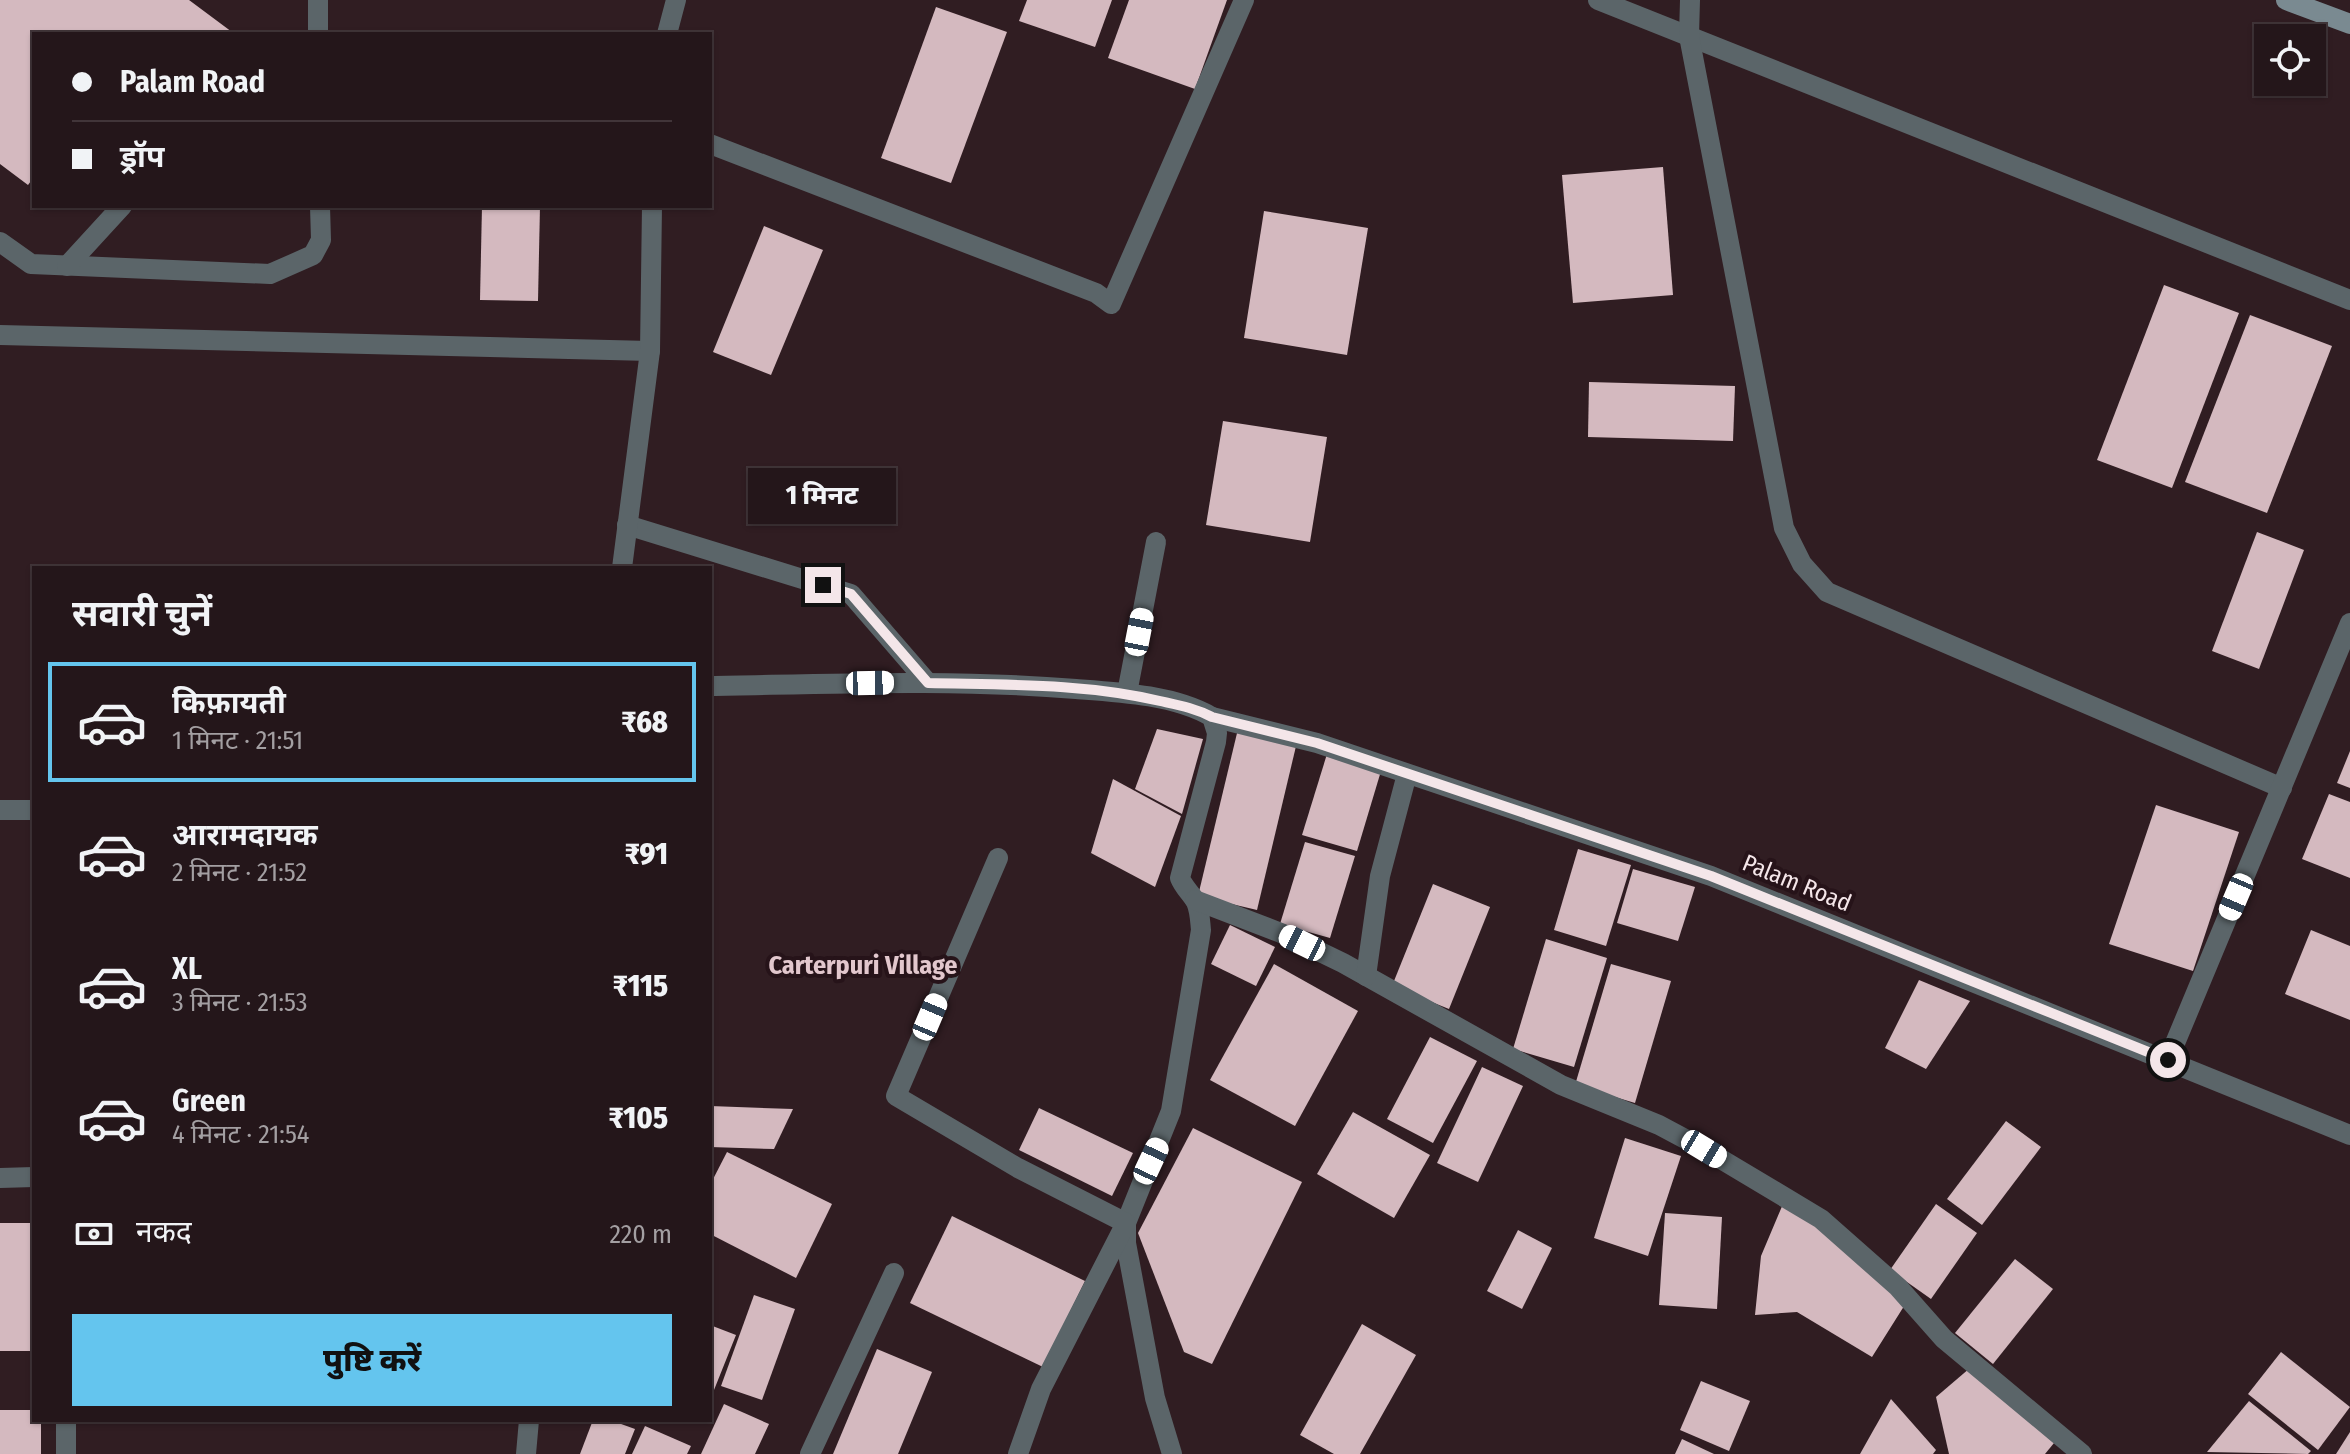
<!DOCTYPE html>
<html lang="hi">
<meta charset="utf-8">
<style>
:root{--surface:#24161a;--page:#302327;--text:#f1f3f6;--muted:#a39fa2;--line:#413539;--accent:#64c5ee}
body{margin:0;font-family:"Fira Sans Condensed","Noto Sans Devanagari",sans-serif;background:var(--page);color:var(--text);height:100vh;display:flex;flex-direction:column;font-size:30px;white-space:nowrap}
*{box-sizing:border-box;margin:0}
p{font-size:26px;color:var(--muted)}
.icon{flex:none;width:44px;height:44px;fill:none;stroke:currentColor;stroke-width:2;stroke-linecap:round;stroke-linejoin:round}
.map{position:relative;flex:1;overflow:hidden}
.panel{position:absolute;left:32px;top:566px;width:680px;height:856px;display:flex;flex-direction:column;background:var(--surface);border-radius:0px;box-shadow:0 2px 6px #0004,0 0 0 2px var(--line)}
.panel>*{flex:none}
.guide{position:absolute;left:32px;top:32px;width:680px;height:176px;border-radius:0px;box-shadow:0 2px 6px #0004,0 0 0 2px var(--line);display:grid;align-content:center;height:176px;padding:0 40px;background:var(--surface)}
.buttons{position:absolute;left:2254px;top:24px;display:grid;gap:16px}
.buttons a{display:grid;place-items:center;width:72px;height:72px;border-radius:0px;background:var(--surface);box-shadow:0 2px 6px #0004,0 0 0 2px var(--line);font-size:40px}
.end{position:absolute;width:36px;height:36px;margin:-18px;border:10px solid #f4e6e9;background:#111;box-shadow:0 0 0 4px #111}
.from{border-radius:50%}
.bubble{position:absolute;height:56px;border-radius:0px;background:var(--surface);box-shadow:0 2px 6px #0004,0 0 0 2px var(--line);font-size:26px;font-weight:800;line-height:56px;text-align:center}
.car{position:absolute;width:24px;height:48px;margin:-24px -12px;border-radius:10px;box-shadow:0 0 6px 2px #0007;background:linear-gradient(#fff 24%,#345 0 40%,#fff 0 76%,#345 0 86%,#fff 0)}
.guide b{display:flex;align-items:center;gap:28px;height:76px;font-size:30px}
.guide b+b{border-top:2px solid var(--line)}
.guide i{width:20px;height:20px;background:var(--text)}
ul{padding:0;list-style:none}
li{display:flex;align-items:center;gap:24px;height:120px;margin:0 16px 12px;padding:0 24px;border:4px solid transparent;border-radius:0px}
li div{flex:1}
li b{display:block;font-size:30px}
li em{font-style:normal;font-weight:800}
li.on{border-color:var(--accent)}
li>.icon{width:72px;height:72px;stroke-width:1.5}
h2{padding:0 40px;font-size:36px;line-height:96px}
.pay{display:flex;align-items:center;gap:20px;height:88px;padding:0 40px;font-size:30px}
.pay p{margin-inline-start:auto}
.action{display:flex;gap:16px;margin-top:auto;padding:16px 40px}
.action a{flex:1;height:92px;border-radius:0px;background:var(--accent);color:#111;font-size:32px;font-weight:800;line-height:92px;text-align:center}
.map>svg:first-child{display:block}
.building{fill:#d4b9bf}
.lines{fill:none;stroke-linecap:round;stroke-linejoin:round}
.lane{stroke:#5b6569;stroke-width:20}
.street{stroke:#5b6569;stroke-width:20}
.secondary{stroke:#7a8a91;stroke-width:20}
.route{stroke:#f4e6e9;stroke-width:10}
.labels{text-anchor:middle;stroke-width:8;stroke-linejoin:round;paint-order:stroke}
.street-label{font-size:24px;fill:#f4e6e9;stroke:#261319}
.neighbourhood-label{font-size:26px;font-weight:bold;fill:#e2c7cd;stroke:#261319}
</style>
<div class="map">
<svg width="2350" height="1454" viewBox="0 0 2350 1454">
<rect width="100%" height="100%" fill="#301d22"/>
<g class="building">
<polygon points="0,0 189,0 232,32 230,34 34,34 34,177 28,185 0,164"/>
<polygon points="1027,0 1112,0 1095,47 1019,21"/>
<polygon points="1129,0 1227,0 1195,89 1108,58"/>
<polygon points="936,7 1007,32 951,183 881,158"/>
<polygon points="1663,167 1673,295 1573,303 1562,175"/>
<polygon points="482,206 540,206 538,301 480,300"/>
<polygon points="1264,211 1368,228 1347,355 1244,338"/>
<polygon points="764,226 823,250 771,375 713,352"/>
<polygon points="2164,285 2239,313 2172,488 2097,460"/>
<polygon points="2250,315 2332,346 2267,513 2185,482"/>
<polygon points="1589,382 1735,386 1733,441 1588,437"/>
<polygon points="1223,421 1327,437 1310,542 1206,525"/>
<polygon points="2257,532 2304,550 2259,669 2212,651"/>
<polygon points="1157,729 1203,739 1182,814 1135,789"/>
<polygon points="1238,729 1297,742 1257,910 1198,896"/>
<polygon points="2350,751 2350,788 2337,783"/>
<polygon points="1327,754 1381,771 1357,851 1302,835"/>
<polygon points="1113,779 1181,816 1155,887 1091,853"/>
<polygon points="2329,794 2350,802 2350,878 2302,859"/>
<polygon points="2156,805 2239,832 2193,971 2109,944"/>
<polygon points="1305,842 1355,856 1330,938 1280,924"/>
<polygon points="1578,849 1631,865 1606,946 1554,930"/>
<polygon points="1633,869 1695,887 1678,941 1617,923"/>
<polygon points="1433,884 1490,907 1449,1009 1392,986"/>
<polygon points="1230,925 1275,947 1256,986 1211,964"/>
<polygon points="2311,930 2350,946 2350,1020 2285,994"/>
<polygon points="1546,939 1607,958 1574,1067 1513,1049"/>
<polygon points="1274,964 1358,1011 1295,1126 1210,1080"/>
<polygon points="1611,964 1671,981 1635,1103 1575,1085"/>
<polygon points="1919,980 1970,1001 1926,1069 1885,1048"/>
<polygon points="1430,1037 1477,1061 1433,1143 1387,1119"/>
<polygon points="1482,1067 1523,1086 1478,1182 1437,1163"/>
<polygon points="710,1106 793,1109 774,1149 710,1147"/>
<polygon points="1039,1108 1133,1153 1112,1196 1019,1150"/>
<polygon points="1353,1112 1430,1155 1394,1218 1317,1174"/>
<polygon points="2006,1121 2041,1147 1982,1225 1947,1199"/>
<polygon points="1193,1128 1302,1182 1212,1364 1184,1352 1138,1233"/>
<polygon points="1625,1138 1681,1156 1648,1256 1594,1238"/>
<polygon points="727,1152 832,1204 796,1278 710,1234 710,1185"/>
<polygon points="1783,1204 1849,1247 1906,1303 1872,1357 1797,1312 1755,1315 1761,1256"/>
<polygon points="1936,1204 1977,1233 1931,1299 1890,1270"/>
<polygon points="1665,1213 1722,1217 1717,1309 1659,1305"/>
<polygon points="952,1216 1085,1281 1043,1367 910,1303"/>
<rect x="0" y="1223" width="34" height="128"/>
<polygon points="1518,1230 1552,1248 1522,1309 1487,1291"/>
<polygon points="2015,1259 2053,1289 1993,1364 1955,1333"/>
<polygon points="754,1295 795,1309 762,1400 721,1386"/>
<polygon points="1362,1324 1416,1355 1360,1454 1334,1454 1300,1435"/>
<polygon points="710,1325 736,1335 710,1400"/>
<polygon points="877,1349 932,1372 898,1454 833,1454"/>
<polygon points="2281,1352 2350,1407 2318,1450 2248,1394"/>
<polygon points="1970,1368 2054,1443 2045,1454 1949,1454 1936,1397"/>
<polygon points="1701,1381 1750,1401 1729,1451 1680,1430"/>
<polygon points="1891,1399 1936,1450 1933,1454 1860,1454"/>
<polygon points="2249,1401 2311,1451 2308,1454 2207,1452"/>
<polygon points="724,1404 769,1424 755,1454 701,1454"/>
<polygon points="0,1410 34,1410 34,1420 41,1420 41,1454 0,1454"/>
<polygon points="593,1420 610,1420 635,1429 625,1454 580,1454"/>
<polygon points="645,1426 691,1446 687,1454 632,1454"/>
<polygon points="2350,1432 2350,1454 2336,1454"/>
<polygon points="1682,1439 1714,1454 1675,1454"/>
</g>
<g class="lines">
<g class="lane">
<polyline points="318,0 318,34"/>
<polyline points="0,242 31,264 270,274 313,255 321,240 320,206"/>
<polyline points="67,266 122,206"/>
</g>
<g class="street">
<polyline points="1598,0 2350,300"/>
<polyline points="1690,0 1689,36 1784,528 1802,564 1827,592 2282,788"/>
<polyline points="667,34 676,0"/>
<polyline points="710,144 1096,293 1111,304 1244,0"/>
<polyline points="0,335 650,351"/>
<polyline points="627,525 851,594 928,683"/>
<polyline points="622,568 650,351 652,206"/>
<path d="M710,686C832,684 954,679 1076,689C1118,692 1175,695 1212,717L1217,733L1216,742L1180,878C1184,888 1191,893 1196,902C1200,911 1200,921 1201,930L1171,1111L1126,1223V1243L1155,1398L1172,1454"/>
<polyline points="1127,693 1156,542"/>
<polyline points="1212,717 1317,743 1711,876 2350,1135"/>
<polyline points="0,810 34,810"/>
<polyline points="998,858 896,1096 1018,1168 1126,1223 1041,1389 1018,1454"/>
<polyline points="1195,900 1281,933 1343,963 1561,1085 1659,1125 1704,1149 1821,1219 1898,1287 1944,1339 2082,1454"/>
<polyline points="1366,976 1380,876 1407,774"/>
<polyline points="2168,1060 2350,623"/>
<polyline points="0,1178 34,1177"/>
<polyline points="66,1454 66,1420"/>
<polyline points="526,1454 529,1420"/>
<polyline points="810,1454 894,1273"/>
</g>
<polyline class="secondary" points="2286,0 2350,24"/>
</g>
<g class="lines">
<path class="route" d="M823,585L851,594L928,683C1005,685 1084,683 1160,701C1178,705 1195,708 1212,717L1317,743L1711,876L2168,1060"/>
</g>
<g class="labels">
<g class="street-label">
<text transform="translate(1797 883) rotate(22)" y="8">Palam Road</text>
</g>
<g class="neighbourhood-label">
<text x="863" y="974">Carterpuri Village</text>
</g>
</g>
</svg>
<div class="buttons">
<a><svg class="icon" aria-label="locate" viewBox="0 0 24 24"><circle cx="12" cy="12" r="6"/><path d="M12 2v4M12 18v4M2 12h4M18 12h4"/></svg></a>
</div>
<i class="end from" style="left:2168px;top:1060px"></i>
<i class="end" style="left:823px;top:585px"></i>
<div class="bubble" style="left:748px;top:468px;width:148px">1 मिनट</div>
<i class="car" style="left:1139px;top:632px;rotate:11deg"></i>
<i class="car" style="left:870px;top:683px;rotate:89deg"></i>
<i class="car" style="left:2236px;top:897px;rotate:203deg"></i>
<i class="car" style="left:1302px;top:943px;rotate:296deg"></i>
<i class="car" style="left:930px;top:1017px;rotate:23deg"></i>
<i class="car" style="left:1704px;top:1149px;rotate:121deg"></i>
<i class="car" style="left:1151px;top:1161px;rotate:25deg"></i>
<div class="guide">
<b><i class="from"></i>Palam Road</b>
<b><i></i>ड्रॉप</b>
</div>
<section class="panel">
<h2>सवारी चुनें</h2>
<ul>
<li class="on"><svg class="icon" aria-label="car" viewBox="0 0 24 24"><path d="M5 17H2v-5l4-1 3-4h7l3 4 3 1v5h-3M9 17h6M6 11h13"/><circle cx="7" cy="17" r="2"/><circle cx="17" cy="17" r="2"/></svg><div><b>किफ़ायती</b><p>1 मिनट · 21:51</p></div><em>₹68</em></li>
<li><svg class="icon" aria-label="car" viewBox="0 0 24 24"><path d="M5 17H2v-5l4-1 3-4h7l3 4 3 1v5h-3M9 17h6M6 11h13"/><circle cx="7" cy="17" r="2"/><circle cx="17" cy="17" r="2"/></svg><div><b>आरामदायक</b><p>2 मिनट · 21:52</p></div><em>₹91</em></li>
<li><svg class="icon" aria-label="car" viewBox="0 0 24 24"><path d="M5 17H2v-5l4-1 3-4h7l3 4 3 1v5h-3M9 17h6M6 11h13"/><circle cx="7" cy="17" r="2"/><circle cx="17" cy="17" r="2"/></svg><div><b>XL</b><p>3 मिनट · 21:53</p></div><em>₹115</em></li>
<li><svg class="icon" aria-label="car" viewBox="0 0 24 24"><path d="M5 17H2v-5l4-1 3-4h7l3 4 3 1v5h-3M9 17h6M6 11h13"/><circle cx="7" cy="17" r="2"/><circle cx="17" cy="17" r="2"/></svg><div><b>Green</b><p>4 मिनट · 21:54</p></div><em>₹105</em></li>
</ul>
<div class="pay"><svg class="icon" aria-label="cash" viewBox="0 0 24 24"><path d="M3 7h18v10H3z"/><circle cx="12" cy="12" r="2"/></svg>नकद<p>220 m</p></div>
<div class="action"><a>पुष्टि करें</a></div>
</section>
</div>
